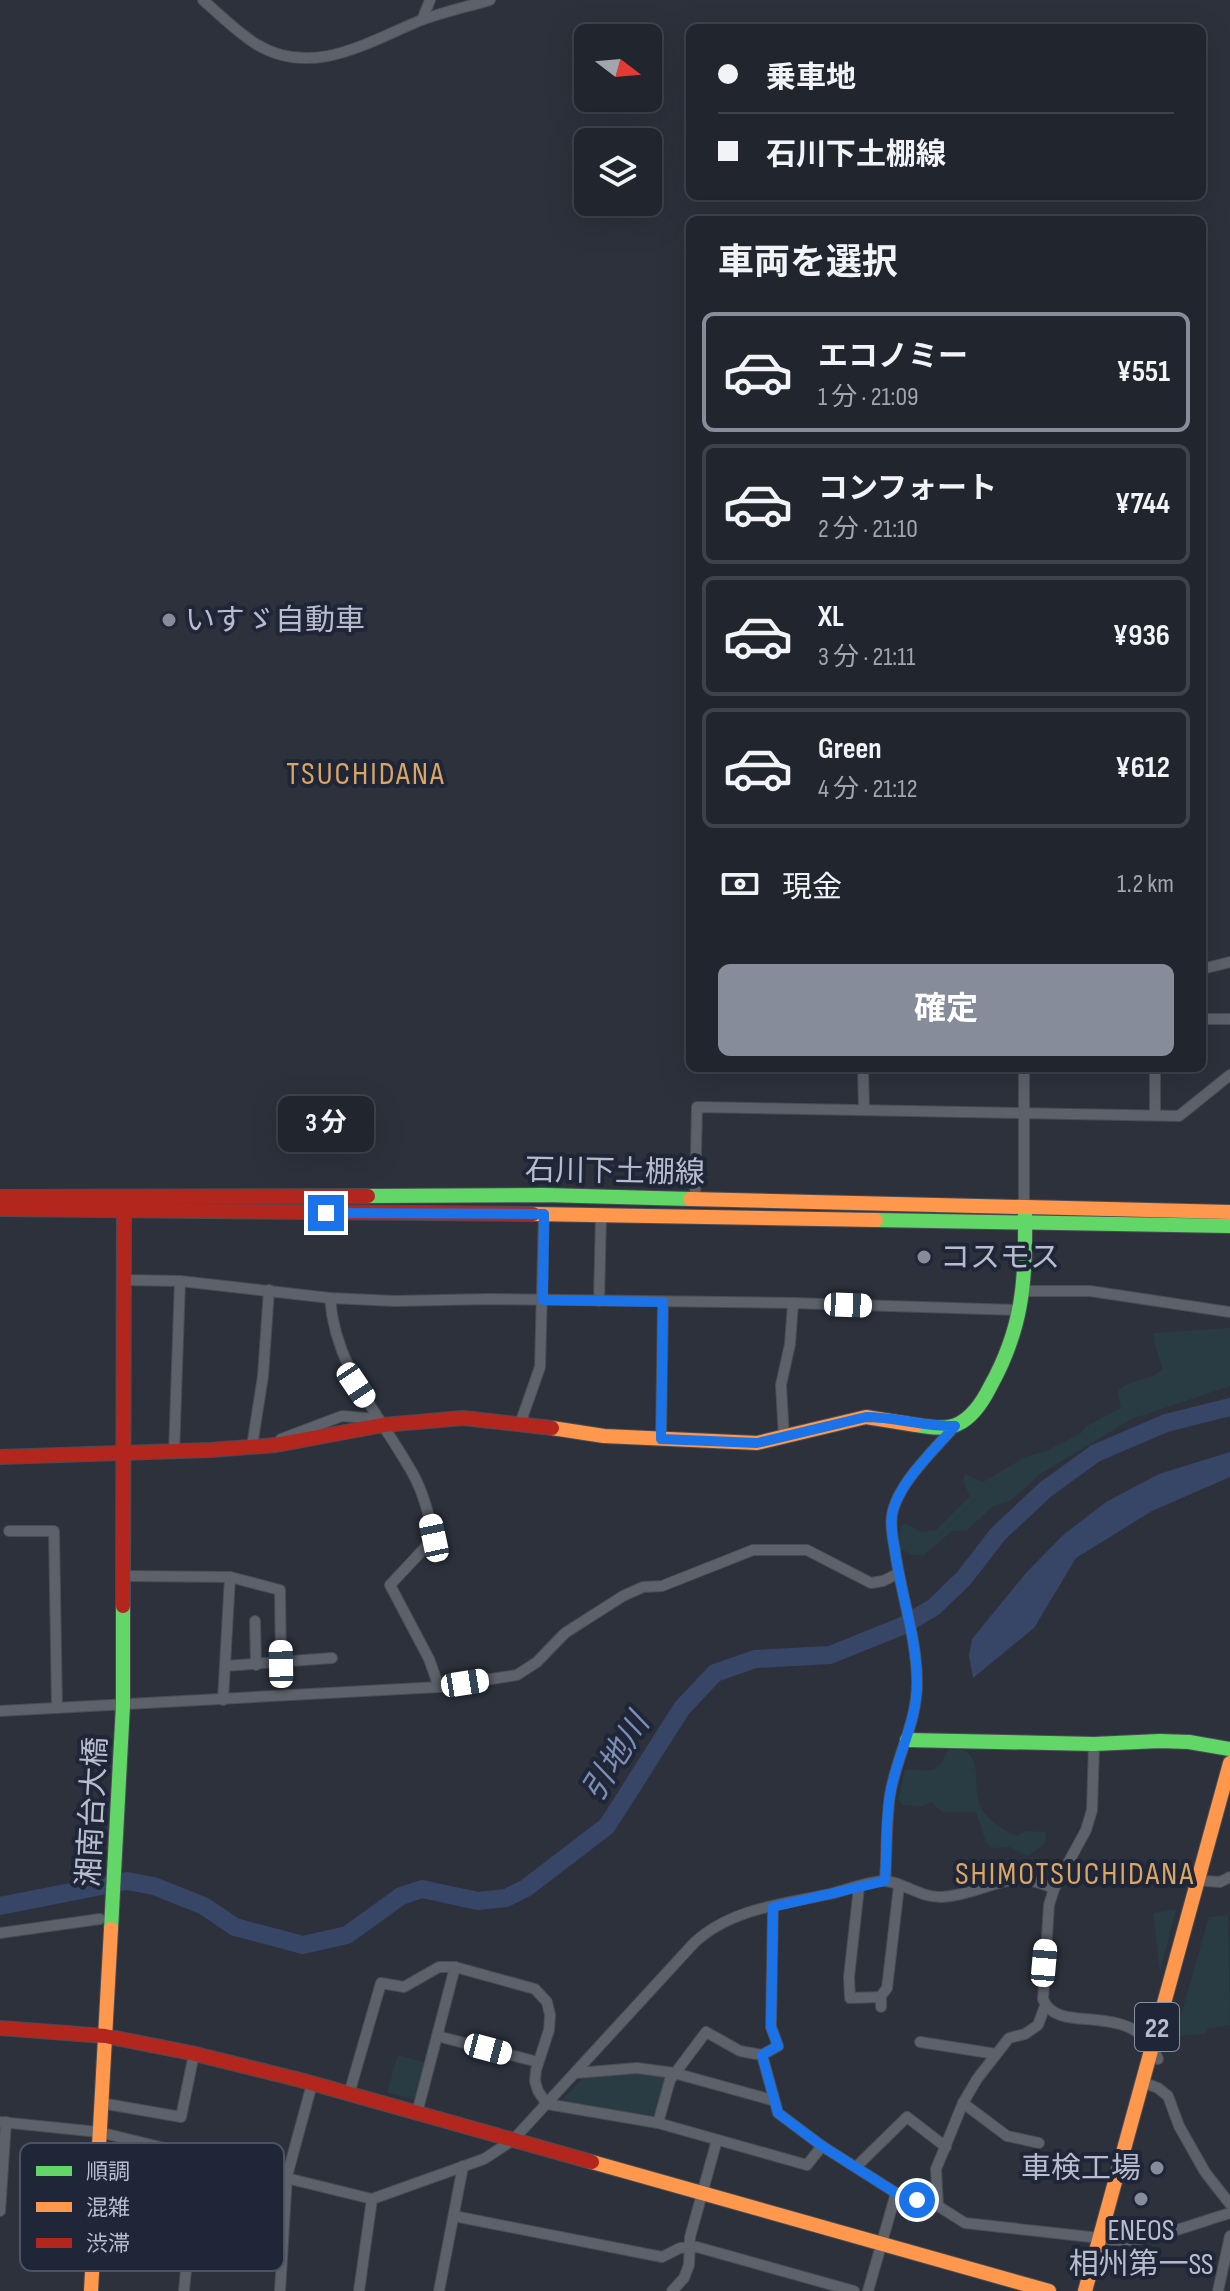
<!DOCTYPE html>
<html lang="ja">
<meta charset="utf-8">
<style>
:root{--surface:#21252d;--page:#2d3139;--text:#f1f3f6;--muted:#a2a5aa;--line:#3e4249;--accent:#868c9a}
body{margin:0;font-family:"Sofia Sans Condensed","Noto Sans JP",sans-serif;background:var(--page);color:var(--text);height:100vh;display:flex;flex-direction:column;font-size:30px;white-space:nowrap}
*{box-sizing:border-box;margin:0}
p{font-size:26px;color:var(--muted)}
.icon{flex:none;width:44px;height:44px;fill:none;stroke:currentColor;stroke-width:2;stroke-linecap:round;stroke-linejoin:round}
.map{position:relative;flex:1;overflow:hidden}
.sheet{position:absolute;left:686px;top:216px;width:520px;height:856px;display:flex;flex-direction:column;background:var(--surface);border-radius:12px;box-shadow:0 8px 32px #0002,0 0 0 2px var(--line)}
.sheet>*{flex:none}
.guide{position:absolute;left:686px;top:24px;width:520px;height:176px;border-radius:12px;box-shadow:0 8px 32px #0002,0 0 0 2px var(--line);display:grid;align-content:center;height:176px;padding:0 32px;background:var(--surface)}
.needle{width:52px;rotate:106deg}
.controls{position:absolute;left:574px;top:24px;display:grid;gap:16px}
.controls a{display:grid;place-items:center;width:88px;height:88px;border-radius:12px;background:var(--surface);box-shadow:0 8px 32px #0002,0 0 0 2px var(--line);font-size:40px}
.end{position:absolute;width:36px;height:36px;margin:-18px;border:10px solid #1a73e8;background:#fff;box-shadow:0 0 0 4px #fff}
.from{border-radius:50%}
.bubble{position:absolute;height:56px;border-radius:12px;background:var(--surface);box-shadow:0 8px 32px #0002,0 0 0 2px var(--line);font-size:26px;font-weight:700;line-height:56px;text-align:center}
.car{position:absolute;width:24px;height:48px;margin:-24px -12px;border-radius:10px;box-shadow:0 0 6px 2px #0007;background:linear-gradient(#fff 24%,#345 0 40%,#fff 0 76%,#345 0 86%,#fff 0)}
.guide b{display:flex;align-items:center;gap:28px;height:76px;font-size:30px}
.guide b+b{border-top:2px solid var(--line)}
.guide i{width:20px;height:20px;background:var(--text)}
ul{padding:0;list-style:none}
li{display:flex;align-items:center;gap:24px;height:120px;margin:0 16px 12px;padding:0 16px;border:4px solid var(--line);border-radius:12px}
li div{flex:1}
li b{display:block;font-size:30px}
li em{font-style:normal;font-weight:700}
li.selected{border-color:var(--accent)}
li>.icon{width:72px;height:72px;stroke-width:1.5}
h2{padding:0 32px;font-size:36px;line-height:96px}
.pay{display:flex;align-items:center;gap:20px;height:88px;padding:0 32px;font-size:30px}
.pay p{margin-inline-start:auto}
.button{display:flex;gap:16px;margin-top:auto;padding:16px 32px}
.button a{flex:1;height:92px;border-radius:12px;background:var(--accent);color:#fff;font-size:32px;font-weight:700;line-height:92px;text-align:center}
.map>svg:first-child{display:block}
.green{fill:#293c43}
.water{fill:#374667}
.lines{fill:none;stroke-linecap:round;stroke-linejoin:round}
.river{stroke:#374667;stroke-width:18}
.street-casing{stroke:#494c54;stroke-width:12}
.fast-casing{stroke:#494c54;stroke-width:16}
.slow-casing{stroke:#494c54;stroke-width:16}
.jam-casing{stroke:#494c54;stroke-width:16}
.street{stroke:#5d616a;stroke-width:10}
.fast{stroke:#63d668;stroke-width:14}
.slow{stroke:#ff974d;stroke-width:14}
.jam{stroke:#b3261e;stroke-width:14}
.route{stroke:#1a73e8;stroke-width:10}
.poi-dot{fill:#868c9a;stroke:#1f2638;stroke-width:3}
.labels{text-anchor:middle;stroke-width:8;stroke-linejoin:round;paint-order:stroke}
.shield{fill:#1f2638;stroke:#8990a0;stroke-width:2}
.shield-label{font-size:28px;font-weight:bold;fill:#b7bdcd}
.poi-label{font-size:30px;fill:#b7bdcd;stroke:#1f2638;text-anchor:start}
.street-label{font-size:30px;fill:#b7bdcd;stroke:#1f2638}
.neighbourhood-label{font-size:32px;letter-spacing:2px;fill:#dba564;stroke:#1f2638}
.water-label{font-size:32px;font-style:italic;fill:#7d8eb5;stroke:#1f2638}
.key{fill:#1f2638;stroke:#4d5365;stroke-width:2}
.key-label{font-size:22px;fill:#b7bdcd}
</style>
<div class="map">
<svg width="1230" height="2291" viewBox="0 0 1230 2291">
<rect width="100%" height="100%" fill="#2c313c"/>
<g class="green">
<path d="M1230,1328V1386L1132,1419L1040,1474L1011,1500L992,1507L966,1531H952L924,1555H912L899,1548L900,1529L905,1523L921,1532L936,1530L970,1496L963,1481L965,1474L983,1482L1025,1457L1046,1451L1080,1434L1085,1427L1121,1408L1118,1391C1127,1380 1149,1382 1163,1369L1155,1346L1154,1333Z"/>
<path d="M951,1747C990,1752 968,1786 982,1809C989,1821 1004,1831 1017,1836L1025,1831L1046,1832L1045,1843L1028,1856L1010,1847L991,1848L986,1842L976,1812H942L931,1802L921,1806L903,1805L898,1800L905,1770C915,1769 932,1774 940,1765C945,1759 944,1753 951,1747Z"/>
<polygon points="1176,1909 1160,1972 1153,1913"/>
<polygon points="1228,1915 1230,2025 1207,2029 1205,2034 1175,2036 1209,1917"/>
<polygon points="398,2055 426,2063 415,2100 387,2092"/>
<polygon points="620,2070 668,2075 656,2116 560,2102 587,2074"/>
</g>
<polygon class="water" points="1230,1452 1230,1477 1152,1511 1076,1558 1034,1628 973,1678 969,1656 972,1639 1026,1573 1062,1536 1106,1502 1159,1474"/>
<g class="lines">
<polyline class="river" points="0,1906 127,1881 154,1886 204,1906 235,1927 303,1945 347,1935 401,1896 422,1889 478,1901 506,1898 526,1888 607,1826 682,1708 715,1673 755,1659 830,1655 902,1626 934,1607 964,1578 998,1534 1046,1489 1096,1453 1166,1423 1230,1407"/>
<g class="street-casing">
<g id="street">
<path d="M203,0C220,15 237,32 256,44C312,78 366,43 419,21C442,12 467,7 490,0"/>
<polyline points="422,20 430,0"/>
<polyline points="1202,969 1230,962"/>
<polyline points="1202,1019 1230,1019"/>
<polyline points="863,1068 864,1109"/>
<polyline points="1024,1068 1024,1205"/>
<polyline points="1155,1115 1155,1068"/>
<polyline points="695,1198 697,1107 1179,1116 1230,1075"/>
<polyline points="123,1280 180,1281 330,1298 395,1301 489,1299 793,1303 1020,1310"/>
<polyline points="1021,1291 1090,1291 1230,1312"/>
<path d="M330,1298C335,1368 380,1415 413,1474C424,1494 429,1516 434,1538L390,1585L429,1659L439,1687"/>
<polyline points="599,1301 601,1215"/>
<polyline points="520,1424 540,1367 544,1214"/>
<polyline points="784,1438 781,1385 790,1344 793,1303"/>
<polyline points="281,1439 342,1416 379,1419"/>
<polyline points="661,1439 663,1302"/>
<polyline points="252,1446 263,1376 269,1290"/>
<polyline points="174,1453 180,1281"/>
<polyline points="9,1531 54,1531 57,1708"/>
<polyline points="124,1576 230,1577 223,1700"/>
<polyline points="230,1577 280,1590 281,1664"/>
<polyline points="255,1621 256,1665"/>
<polyline points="225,1666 332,1658"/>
<polyline points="0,1711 439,1687 517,1675 537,1662 565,1633 623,1596 643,1587 662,1586 753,1550 807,1550 871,1583 883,1581 897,1574"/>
<path d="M1094,1744L1092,1810L1086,1830L1054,1889L1049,1905L1043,1999C1057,2038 1133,1996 1158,2059"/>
<path d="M885,1881C887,1853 886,1823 890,1795C896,1757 917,1723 917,1683C917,1638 901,1595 895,1551C893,1539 890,1527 892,1515C897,1484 935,1449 955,1426"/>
<polyline points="1206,1881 1220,1882 1230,1877"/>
<polyline points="859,1887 849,1977 850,1998 881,1997"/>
<polyline points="0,1933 100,1919"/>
<polyline points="881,2007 881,1996 887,1988 899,1886"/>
<polyline points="437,2036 538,2062"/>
<polyline points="920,2042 996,2054"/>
<polyline points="762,2055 778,2046 771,2027 773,1907"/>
<polyline points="576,2073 637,2068 674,2073 772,2100"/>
<polyline points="1142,2082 1158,2088 1168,2096 1179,2126 1205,2172 1230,2204"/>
<polyline points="349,2094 381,1983 404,1987 439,1967 455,1967 535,1989 547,2002 550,2015 549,2030 536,2070 535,2081 538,2091 547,2104 658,2123 807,2165 822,2146"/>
<polyline points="101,2103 181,2117 194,2054"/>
<polyline points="963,2103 1007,2136 1039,2143"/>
<polyline points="417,2113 455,1967"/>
<path d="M0,2122L99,2132L372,2199L484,2159L513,2140L694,1943C730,1909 782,1904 830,1894C847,1890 866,1882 883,1881C899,1880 920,1898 942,1897C985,1895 1009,1865 1054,1889"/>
<path d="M658,2123L670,2080L706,2032L740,2051L762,2055L778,2113L822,2146L896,2193L938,2206L965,2223L1100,2238C1138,2248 1192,2224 1230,2213"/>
<polyline points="856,2167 907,2117 946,2147"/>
<polyline points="938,2206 936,2169 963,2103 977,2079 1009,2038 1025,2034 1038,2025 1045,2006"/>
<polyline points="0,2211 6,2122"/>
<polyline points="454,2216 662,2257 680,2248 697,2247 854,2291"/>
<polyline points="184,2291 197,2154"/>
<polyline points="280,2291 287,2176 312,2084"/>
<polyline points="359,2291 372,2199"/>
<polyline points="439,2291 463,2166"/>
<polyline points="672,2291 684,2278 689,2265 690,2237 717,2140"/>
<polyline points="868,2291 896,2193"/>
<polyline points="1218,2291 1230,2236"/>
</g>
</g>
<g class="fast-casing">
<g id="fast">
<polyline points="368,1196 545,1195 690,1199"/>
<polyline points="876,1220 1230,1226"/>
<path d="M916,1425C929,1427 946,1430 958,1424C973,1417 983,1401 990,1387C1023,1328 1026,1280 1025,1214"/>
<polyline points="907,1740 1094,1744 1160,1741 1189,1742 1230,1749"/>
<polyline points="111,1929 123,1705 123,1606"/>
</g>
</g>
<g class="slow-casing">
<g id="slow">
<polyline points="690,1199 1230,1212"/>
<polyline points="533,1214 876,1220"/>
<polyline points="552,1428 604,1436 757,1443 866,1417 916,1425"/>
<polyline points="592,2162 1049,2291"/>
<polyline points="91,2291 111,1929"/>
<polyline points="1085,2291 1230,1763"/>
</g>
</g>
<g class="jam-casing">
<g id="jam">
<polyline points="0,1197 368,1196"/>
<polyline points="0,1209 533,1214"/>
<polyline points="0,1457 210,1450 276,1445 383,1425 463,1418 552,1428"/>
<polyline points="123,1606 124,1202"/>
<polyline points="0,2028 105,2036 191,2053 304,2081 592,2162"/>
</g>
</g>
<use href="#street" class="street"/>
<use href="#fast" class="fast"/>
<use href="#slow" class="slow"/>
<use href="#jam" class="jam"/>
</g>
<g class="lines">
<path class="route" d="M326,1213L544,1214L543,1300L663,1302L661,1439L757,1443L866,1417C896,1417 925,1427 955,1426C935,1449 897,1484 892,1515C890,1527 893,1539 895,1551C901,1595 917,1638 917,1683C917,1723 896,1757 890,1795C885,1823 887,1853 885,1881L773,1907L771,2027L778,2046L762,2055L778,2113L822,2146L896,2193L917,2200"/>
</g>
<g class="poi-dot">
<circle cx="169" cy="620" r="8"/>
<circle cx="924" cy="1257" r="8"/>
<circle cx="1157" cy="2168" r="8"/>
<circle cx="1141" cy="2199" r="8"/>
</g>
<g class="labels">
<rect class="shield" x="1135" y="2003" width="44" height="48" rx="6"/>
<g class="shield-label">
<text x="1157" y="2037">22</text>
</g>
<g class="poi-label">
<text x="185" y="630">いすゞ自動車</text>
<text x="940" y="1267">コスモス</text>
<text x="1141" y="2178" text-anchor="end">車検工場</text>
<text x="1141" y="2240" text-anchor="middle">ENEOS<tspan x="1141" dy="34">相州第一SS</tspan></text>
</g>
<g class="street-label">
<text transform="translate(615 1171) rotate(1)" y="10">石川下土棚線</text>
<text transform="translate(92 1812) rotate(-87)" y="10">湘南台大橋</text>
</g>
<g class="neighbourhood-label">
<text x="366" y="784">TSUCHIDANA</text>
<text x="1075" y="1884">SHIMOTSUCHIDANA</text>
</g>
<g class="water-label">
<text transform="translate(615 1757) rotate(-58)" y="11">引地川</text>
</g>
</g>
<rect x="20" y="2143" width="264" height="128" rx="12" class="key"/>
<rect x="36" y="2166" width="36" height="10" fill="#63d668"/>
<rect x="36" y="2202" width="36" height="10" fill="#ff974d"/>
<rect x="36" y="2238" width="36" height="10" fill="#b3261e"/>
<g class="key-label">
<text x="86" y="2179">順調</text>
<text x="86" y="2215">混雑</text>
<text x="86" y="2251">渋滞</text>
</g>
</svg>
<div class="controls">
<a><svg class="needle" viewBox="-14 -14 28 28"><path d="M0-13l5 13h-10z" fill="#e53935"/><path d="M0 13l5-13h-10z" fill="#a2a5aa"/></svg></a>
<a><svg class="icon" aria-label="layers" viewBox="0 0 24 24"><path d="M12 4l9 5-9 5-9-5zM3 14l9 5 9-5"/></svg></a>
</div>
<i class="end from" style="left:917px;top:2200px"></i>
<i class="end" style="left:326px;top:1213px"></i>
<div class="bubble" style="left:278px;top:1096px;width:96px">3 分</div>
<i class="car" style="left:848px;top:1305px;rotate:92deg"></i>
<i class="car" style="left:356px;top:1385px;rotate:146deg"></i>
<i class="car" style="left:434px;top:1538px;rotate:348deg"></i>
<i class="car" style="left:281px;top:1664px;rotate:359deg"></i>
<i class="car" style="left:465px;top:1683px;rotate:81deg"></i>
<i class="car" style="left:1044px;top:1963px;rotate:5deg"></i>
<i class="car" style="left:488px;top:2049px;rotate:105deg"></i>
<div class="guide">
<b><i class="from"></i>乗車地</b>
<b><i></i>石川下土棚線</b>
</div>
<section class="sheet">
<h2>車両を選択</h2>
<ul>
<li class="selected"><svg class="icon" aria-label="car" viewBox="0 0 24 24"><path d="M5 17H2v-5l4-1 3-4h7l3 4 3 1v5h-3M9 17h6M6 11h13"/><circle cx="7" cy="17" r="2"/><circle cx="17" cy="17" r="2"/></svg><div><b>エコノミー</b><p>1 分 · 21:09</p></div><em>¥551</em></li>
<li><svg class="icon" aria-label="car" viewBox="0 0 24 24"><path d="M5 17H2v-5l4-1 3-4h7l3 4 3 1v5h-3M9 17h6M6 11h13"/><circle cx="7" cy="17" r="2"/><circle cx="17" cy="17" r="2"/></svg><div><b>コンフォート</b><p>2 分 · 21:10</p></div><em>¥744</em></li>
<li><svg class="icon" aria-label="car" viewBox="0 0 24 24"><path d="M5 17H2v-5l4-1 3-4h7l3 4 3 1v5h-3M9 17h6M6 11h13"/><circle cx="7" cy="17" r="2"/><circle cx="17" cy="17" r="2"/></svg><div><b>XL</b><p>3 分 · 21:11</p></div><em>¥936</em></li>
<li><svg class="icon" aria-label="car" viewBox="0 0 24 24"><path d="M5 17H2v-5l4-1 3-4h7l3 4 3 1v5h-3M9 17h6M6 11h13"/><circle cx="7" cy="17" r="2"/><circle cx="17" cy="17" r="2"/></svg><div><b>Green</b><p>4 分 · 21:12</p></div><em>¥612</em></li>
</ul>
<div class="pay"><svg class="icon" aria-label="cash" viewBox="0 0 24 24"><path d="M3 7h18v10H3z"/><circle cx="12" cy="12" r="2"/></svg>現金<p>1.2 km</p></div>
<div class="button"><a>確定</a></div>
</section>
</div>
